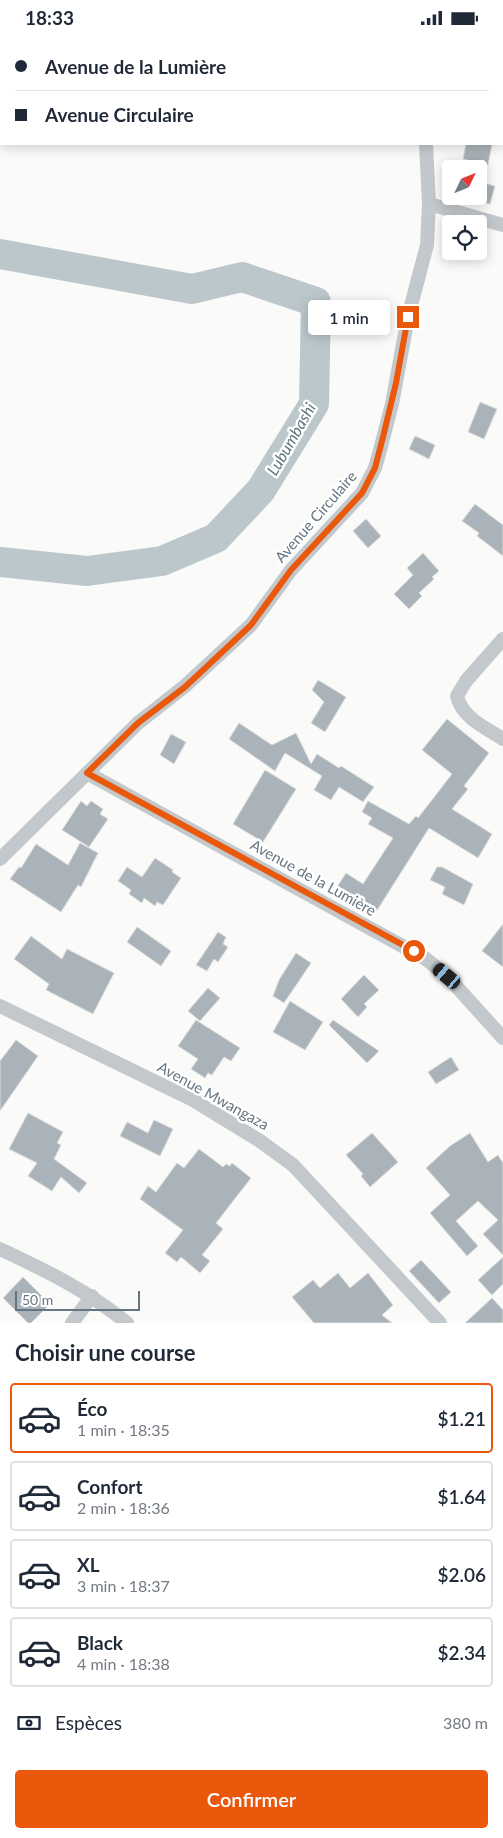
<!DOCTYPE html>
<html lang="fr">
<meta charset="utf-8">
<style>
:root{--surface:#fff;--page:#f2f2f3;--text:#1f2937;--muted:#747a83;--line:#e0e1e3;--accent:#ea580c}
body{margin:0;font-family:Lato,sans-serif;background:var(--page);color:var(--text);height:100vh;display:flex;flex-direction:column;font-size:19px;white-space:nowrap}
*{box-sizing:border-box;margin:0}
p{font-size:16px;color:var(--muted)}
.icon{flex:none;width:28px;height:28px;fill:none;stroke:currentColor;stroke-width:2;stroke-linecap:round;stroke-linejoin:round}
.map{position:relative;height:1288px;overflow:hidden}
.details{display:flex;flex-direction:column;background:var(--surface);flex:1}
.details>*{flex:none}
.banner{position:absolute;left:0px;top:0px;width:504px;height:110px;box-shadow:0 2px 12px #0003;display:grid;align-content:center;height:110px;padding:0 15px;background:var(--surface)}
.needle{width:32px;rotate:47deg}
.buttons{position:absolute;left:442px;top:125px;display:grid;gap:10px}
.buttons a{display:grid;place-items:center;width:45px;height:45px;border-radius:5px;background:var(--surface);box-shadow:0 2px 12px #0003;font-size:25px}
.scale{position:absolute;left:15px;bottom:12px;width:125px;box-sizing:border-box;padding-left:5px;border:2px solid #657683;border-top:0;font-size:14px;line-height:18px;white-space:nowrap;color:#657683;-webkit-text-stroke:4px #fff;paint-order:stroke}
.end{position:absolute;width:22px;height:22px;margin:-11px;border:6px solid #ea580c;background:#fff;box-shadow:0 0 0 2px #fff}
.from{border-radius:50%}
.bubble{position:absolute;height:35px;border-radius:5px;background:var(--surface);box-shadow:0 2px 12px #0003;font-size:16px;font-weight:600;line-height:35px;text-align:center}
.car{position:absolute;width:15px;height:30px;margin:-15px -8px;border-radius:6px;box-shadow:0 0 4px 1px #0007;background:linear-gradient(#222 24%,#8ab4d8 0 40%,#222 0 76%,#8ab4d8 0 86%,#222 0)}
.banner b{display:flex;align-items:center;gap:18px;height:48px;font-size:19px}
.banner b+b{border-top:1px solid var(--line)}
.banner i{width:12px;height:12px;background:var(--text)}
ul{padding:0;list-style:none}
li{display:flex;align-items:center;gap:15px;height:70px;margin:0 10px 8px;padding:0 5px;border:2px solid var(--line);border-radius:5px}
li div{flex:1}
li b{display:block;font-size:19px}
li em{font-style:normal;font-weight:600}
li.selected{border-color:var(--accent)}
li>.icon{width:45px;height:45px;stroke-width:1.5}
h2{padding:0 15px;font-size:22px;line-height:60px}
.pay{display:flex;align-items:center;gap:12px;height:55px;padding:0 15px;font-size:19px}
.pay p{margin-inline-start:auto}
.primary-button{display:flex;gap:10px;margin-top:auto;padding:10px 15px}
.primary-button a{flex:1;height:58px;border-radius:5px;background:var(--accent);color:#fff;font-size:20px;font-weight:600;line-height:58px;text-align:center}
.status{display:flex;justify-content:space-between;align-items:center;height:35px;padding:0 25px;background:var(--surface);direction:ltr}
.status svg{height:14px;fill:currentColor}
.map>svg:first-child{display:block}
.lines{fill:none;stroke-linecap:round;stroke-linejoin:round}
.river{stroke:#bbc7cb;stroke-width:30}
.building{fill:#aab3b9;stroke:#dcdcda}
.street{stroke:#c3c8cc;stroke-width:14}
.route{stroke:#ea580c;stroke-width:6}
.labels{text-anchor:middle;stroke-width:5;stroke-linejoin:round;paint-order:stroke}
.street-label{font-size:15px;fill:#657683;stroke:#fff}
.water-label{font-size:16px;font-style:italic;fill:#60757c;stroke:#fff}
</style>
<div class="status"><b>18:33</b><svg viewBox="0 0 49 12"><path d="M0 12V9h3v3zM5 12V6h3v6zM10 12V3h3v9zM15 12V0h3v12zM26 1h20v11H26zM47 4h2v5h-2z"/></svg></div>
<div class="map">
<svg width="503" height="1288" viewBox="0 0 503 1288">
<rect width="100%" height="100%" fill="#fafaf8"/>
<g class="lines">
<g class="river">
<polyline points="112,1 126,0"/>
<polyline points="0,219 192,254 242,242 316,267 314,369 261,455 216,503 162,526 87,536 0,527"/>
</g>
</g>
<g class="building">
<polygon points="466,109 492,109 488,130 463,124"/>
<polygon points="479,147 495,151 490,169 479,166"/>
<polygon points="480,367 497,374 484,404 468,397"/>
<polygon points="415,401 435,410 429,424 409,414"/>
<polygon points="475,469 503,490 503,521 477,501 479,498 462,486"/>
<polygon points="366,484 381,501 368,513 353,496"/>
<polygon points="423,518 439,536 432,542 434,544 419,558 422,561 409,574 394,559 413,540 407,533"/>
<polygon points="318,645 346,662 325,697 311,688 324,667 312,655"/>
<polygon points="447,684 489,718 464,751 468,754 452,774 492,799 478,823 429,793 376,877 337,852 346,838 363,849 393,803 368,789 372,783 362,777 368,766 409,789 416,781 418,783 452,739 422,715"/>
<polygon points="239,688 272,710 296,698 311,729 317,719 339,733 341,731 374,752 363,767 339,752 331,765 314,755 322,741 285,718 275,736 229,704"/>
<polygon points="171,699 186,707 174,729 160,720"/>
<polygon points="265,735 296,754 263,807 233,789"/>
<polygon points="81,766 87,771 91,766 103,774 100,779 108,784 89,812 62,795"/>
<polygon points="80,808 98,818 81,852 78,850 61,877 10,844 19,832 21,833 36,809 68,830"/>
<polygon points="155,823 173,835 172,837 181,843 163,870 157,867 155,871 144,863 142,868 129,859 131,855 118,846 127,832 142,842"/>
<polygon points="437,832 442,832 473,849 464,870 442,859 445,852 430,845"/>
<polygon points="503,889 503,932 482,916"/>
<polygon points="137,892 171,916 161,931 127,907"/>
<polygon points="218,897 226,902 223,909 228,912 218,927 214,924 207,936 196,930"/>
<polygon points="31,901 62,924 67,914 114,938 93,979 46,955 49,949 14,924"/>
<polygon points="296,918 311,928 284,968 273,961 279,945"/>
<polygon points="364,940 379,955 364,969 367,972 358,982 341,964"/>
<polygon points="208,953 220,963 200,986 188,976"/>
<polygon points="290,966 323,987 305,1015 273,997"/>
<polygon points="196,985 240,1013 231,1026 224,1022 212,1040 208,1038 205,1043 191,1034 198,1024 178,1011"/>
<polygon points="333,985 379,1016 367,1028 329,990"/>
<polygon points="16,1005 38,1021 0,1076 0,1026"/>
<polygon points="451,1022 459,1035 436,1049 428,1037"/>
<polygon points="28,1078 63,1097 57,1108 61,1110 54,1124 87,1148 79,1158 61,1142 52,1156 28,1141 37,1128 9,1114"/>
<polygon points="154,1085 173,1094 160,1121 120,1101 127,1087 148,1098"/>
<polygon points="372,1098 398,1127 370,1152 361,1141 363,1139 346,1120"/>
<polygon points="470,1098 488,1127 498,1120 503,1128 503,1220 483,1199 498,1185 478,1166 456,1186 478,1211 467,1221 430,1178 450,1160 426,1133 450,1111"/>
<polygon points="199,1114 223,1132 226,1129 230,1131 232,1128 251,1143 216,1188 223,1194 202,1220 210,1226 200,1238 181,1222 177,1227 165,1218 183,1195 140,1164 148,1151 156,1157 177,1128 184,1133"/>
<polygon points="503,1222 503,1249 492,1260 478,1245"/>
<polygon points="421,1225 451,1257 439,1268 409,1236"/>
<polygon points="338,1238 350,1253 368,1238 393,1270 382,1280 392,1288 314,1288 292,1262 313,1245 320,1253"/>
<polygon points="23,1242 50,1269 31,1288 28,1288 3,1263"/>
<polygon points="492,1263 503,1275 503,1288 465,1288"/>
</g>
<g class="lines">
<g class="street">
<polyline points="425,1 425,0"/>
<polyline points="429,169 503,190"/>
<path d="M503,604L466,646L457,661C462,683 486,693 503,704"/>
<polyline points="87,738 426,924 447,941 503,1003"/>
<polyline points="0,824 138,688 185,651 251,590 291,535 362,458 375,433 379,419 392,369 408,282 427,210 429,169 426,109"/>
<polyline points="0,971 193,1065 260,1106 293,1130 440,1288"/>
<path d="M0,1214C45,1235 88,1256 127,1288"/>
<polyline points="72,1288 92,1261"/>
</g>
</g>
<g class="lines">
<polyline class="route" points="408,282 396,348 383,402 375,433 362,458 291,535 251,590 185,652 138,688 87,738 414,916"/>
</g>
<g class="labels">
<g class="street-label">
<text transform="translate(316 482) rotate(-49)" y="5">Avenue Circulaire</text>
<text transform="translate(313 843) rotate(29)" y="5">Avenue de la Lumière</text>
<text transform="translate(213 1061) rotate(29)" y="5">Avenue Mwangaza</text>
</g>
<g class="water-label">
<text transform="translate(291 404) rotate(-60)" y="6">Lubumbashi</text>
</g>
</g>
</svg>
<div class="buttons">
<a><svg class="needle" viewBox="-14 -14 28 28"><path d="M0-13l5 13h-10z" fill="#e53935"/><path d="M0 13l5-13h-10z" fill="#747a83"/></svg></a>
<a><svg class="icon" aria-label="locate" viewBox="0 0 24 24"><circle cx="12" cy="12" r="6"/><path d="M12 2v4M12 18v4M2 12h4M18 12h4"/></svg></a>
</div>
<div class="scale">50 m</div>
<i class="end from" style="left:414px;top:916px"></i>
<i class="end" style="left:408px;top:282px"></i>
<div class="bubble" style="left:308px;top:265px;width:82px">1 min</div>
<i class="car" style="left:447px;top:941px;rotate:310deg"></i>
<div class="banner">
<b><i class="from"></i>Avenue de la Lumière</b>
<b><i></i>Avenue Circulaire</b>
</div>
</div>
<section class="details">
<h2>Choisir une course</h2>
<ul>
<li class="selected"><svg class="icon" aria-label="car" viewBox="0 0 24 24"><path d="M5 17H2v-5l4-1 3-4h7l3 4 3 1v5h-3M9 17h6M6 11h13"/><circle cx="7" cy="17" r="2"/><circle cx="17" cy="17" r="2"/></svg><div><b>Éco</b><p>1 min · 18:35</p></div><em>$1.21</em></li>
<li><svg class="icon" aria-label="car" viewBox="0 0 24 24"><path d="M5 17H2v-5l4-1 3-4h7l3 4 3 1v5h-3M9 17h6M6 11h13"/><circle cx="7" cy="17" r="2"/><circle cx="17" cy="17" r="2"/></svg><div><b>Confort</b><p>2 min · 18:36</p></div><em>$1.64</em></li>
<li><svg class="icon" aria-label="car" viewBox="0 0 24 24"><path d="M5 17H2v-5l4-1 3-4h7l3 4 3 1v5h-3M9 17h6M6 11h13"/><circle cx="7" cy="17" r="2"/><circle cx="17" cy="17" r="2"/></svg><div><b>XL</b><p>3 min · 18:37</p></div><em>$2.06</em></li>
<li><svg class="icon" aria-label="car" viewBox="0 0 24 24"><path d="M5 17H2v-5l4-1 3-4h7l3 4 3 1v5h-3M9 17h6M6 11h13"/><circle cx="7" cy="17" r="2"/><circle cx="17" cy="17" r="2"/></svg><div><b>Black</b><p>4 min · 18:38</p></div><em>$2.34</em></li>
</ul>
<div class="pay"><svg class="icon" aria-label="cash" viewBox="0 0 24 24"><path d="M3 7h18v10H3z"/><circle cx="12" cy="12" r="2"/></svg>Espèces<p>380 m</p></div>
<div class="primary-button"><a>Confirmer</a></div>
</section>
